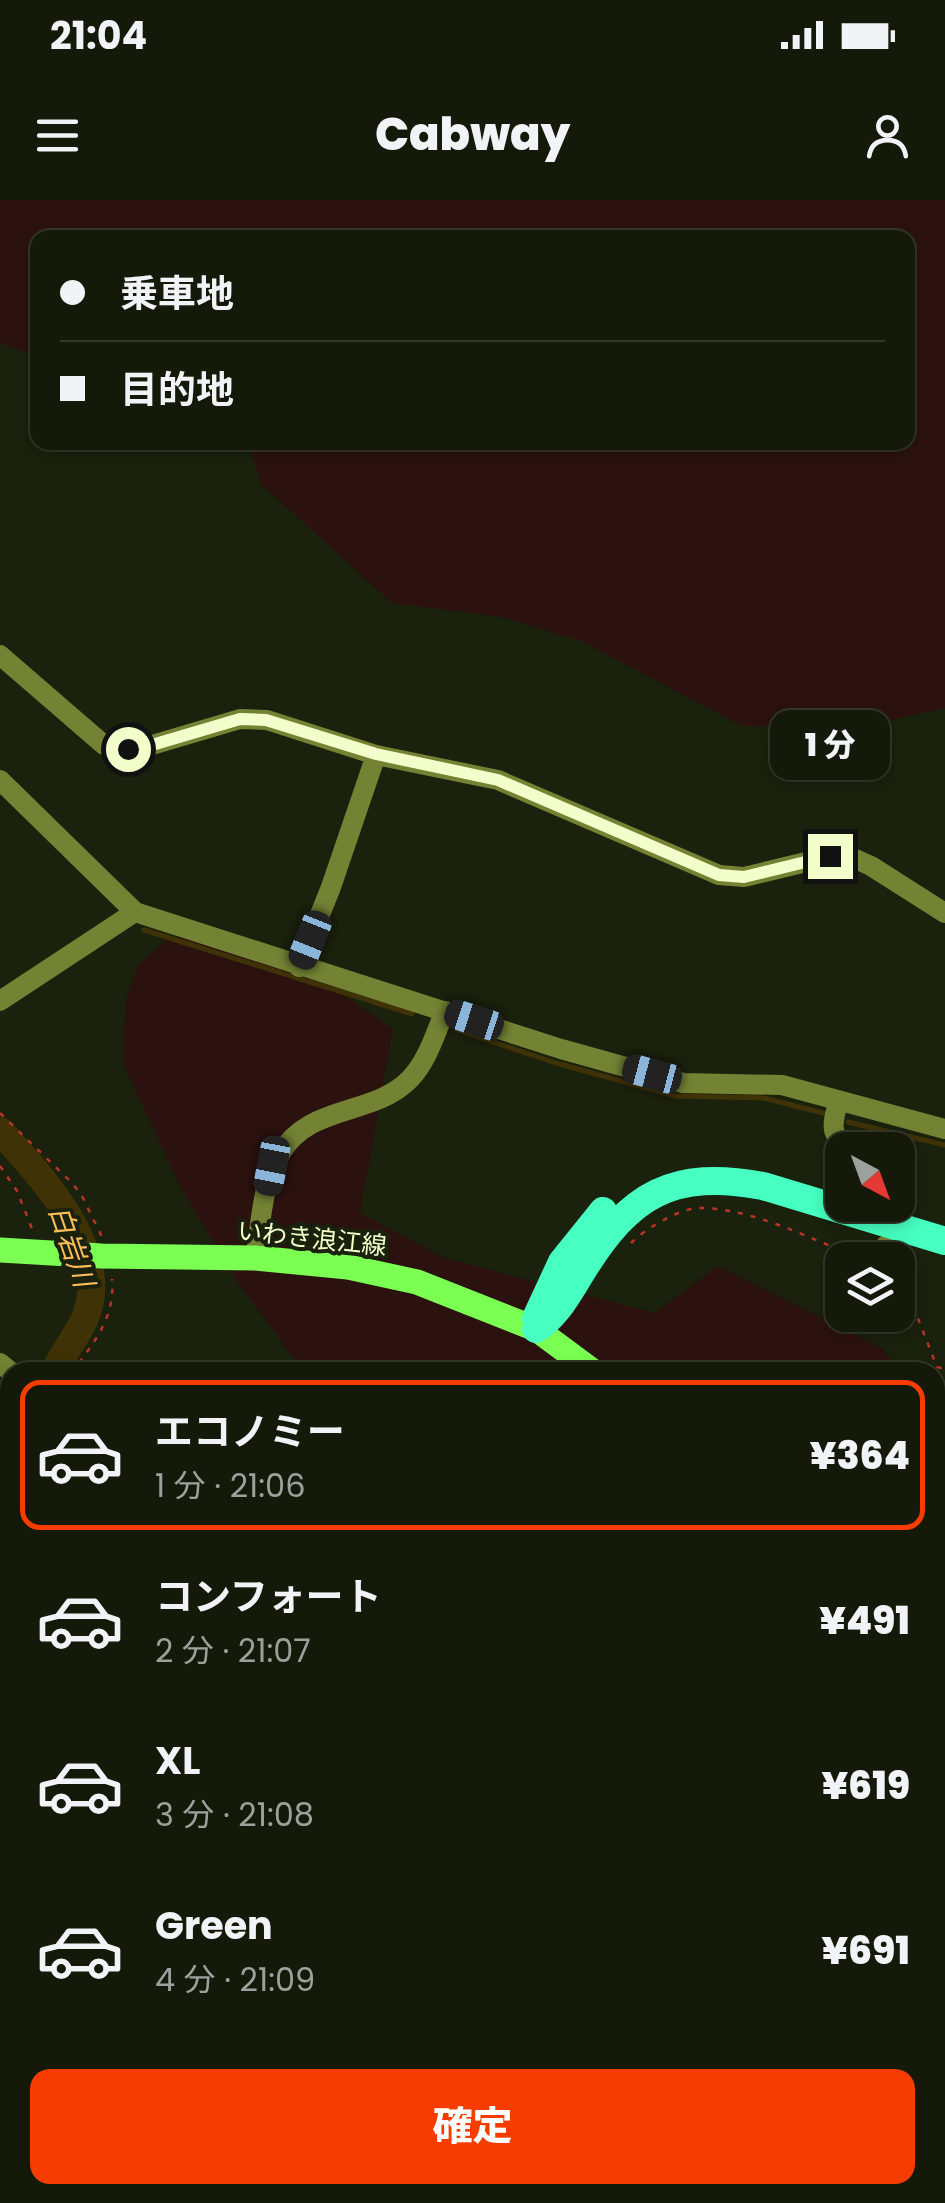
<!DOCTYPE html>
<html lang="ja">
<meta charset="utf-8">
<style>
:root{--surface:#141909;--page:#212617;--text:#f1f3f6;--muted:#9da09c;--line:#33382a;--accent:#f63c00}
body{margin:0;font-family:Poppins,"Noto Sans JP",sans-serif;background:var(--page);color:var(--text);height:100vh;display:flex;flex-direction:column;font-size:38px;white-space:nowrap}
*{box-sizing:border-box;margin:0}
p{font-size:32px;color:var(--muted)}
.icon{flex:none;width:55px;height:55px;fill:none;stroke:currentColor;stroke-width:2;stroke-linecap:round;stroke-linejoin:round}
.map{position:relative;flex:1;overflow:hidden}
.details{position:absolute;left:0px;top:1162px;width:945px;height:842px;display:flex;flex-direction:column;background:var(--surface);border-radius:30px 30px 0 0;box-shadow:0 5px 15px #0003,0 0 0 2px var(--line)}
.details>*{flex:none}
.hud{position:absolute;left:30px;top:30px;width:885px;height:220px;border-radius:20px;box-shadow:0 5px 15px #0003,0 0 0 2px var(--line);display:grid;align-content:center;height:220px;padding:0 30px;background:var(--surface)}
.needle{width:65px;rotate:139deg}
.tools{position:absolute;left:825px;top:932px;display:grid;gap:20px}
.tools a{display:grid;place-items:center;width:90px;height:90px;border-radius:20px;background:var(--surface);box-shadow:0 5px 15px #0003,0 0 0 2px var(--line);font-size:50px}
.end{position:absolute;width:45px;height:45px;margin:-22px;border:12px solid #f2ffcb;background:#111;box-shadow:0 0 0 5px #111}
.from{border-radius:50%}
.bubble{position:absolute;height:70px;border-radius:20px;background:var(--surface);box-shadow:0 5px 15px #0003,0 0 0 2px var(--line);font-size:32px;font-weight:800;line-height:70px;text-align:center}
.car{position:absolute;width:30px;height:60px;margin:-30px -15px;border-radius:12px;box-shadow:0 0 8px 2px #0007;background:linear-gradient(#222 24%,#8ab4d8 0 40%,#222 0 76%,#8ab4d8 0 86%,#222 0)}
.hud b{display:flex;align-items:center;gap:35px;height:95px;font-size:38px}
.hud b+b{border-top:2px solid var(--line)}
.hud i{width:25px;height:25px;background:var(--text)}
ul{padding:18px 0 0;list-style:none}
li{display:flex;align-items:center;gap:30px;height:150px;margin:0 20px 15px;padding:0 10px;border:5px solid transparent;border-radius:20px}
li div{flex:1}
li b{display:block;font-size:38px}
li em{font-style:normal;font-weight:800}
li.on{border-color:var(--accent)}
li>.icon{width:90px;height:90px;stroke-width:1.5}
.button{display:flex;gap:20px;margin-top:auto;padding:20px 30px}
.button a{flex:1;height:115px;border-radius:20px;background:var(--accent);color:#fff;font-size:40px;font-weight:800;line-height:115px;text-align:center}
.status{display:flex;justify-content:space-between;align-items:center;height:70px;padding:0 50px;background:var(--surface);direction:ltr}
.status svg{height:28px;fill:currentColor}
header{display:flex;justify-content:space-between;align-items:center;height:130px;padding:0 30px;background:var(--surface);font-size:45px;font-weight:800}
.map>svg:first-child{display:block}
.green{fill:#2b120f}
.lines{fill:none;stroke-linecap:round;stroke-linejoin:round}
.stream{stroke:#3f3207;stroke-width:5}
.river{stroke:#3f3207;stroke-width:28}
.minor-tunnel{stroke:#3a4229;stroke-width:20;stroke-dasharray:20 10;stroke-linecap:butt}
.path{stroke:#b73427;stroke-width:2.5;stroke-dasharray:5 8;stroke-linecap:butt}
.minor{stroke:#748234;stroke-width:20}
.major{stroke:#7aff52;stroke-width:25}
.highway{stroke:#46ffc1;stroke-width:28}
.route{stroke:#f2ffcb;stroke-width:12}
.labels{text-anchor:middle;stroke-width:8;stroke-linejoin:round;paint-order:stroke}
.street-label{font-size:25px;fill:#f2ffcb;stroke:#1a210c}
.water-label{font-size:28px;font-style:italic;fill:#ffbe59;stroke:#1a210c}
</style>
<div class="status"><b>21:04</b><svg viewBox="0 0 49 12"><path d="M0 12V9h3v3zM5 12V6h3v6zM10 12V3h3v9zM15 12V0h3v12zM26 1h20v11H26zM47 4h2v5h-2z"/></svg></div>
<header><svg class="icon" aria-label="menu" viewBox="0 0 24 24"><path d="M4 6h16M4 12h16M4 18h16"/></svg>Cabway<svg class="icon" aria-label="person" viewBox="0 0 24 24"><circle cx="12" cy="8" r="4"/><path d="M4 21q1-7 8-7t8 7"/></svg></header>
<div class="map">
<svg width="945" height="2003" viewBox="0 0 945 2003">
<rect width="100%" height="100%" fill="#1a210c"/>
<g class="green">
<polygon points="0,0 945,0 945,508 855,528 742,526 581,441 502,417 392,403 261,284 249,243 908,242 908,38 38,38 37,156 0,143"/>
<polygon points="217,736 319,778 393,829 360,1013 445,1058 655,1113 718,1066 880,1147 903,1172 304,1172 238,1083 182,990 123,864 126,798 138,765 169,738"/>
<polygon points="935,1208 945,1214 945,1372 935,1360"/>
<polygon points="935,1807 945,1808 945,2003 816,2003 803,1995 935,1995"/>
<polygon points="71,1995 125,1995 140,2003 46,2003"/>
</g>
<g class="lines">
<g class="stream">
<polyline points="144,730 412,814"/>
<polyline points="457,830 556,863 675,896 764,898 823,913"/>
<polyline points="848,922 945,945"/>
</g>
<g class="river">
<path d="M0,931C41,975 113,1053 85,1118C77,1137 62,1153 55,1172"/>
<polyline points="565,1995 566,2003"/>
</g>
<polyline class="minor-tunnel" points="898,998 902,977"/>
<g class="path">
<polyline points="0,913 70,981 81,994 102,1037"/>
<polyline points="0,966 17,991 33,1031"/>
<path d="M631,1043C645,1029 681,1007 701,1008C755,1009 810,1039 860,1058"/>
<polyline points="898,1085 917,1116 937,1167 945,1169"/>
<path d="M79,1163C99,1136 115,1113 112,1079"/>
<polyline points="166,1995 173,2003"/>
<polyline points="401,2003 411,1995"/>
</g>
<g class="minor">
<polyline points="0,455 104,545 128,549 152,545 240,519 267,520 376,555 498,580 719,675 744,677 831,656 849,656 871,666 945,713"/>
<polyline points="0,580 135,712"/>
<polyline points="299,767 331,687 376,555"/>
<polyline points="0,801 135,712 561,849 683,883 782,885 945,929"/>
<path d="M838,903C828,937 834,939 866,950"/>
<polyline points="898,964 902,977"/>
<path d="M255,1058C261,1025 262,982 280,954C310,903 373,917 410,879C428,860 435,834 445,811"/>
<polyline points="878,1060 886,1045"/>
<polyline points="0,1163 11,1172"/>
<polyline points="0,1491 10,1484"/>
<polyline points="0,1693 10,1697"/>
<polyline points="541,1995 544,2003"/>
<polyline points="655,2003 664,1995"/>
</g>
<g class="major">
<polyline points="0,1050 102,1056 255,1058 348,1067 417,1082 536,1129 594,1172"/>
<polyline points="935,1733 945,1754"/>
</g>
<g class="highway">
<polyline points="536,1118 562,1062 603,1011"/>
<path d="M536,1129C558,1115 569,1092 583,1070C630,994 673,969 763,986L945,1041"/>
</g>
</g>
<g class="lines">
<polyline class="route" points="128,549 152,545 240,519 266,520 376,554 498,580 719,675 744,677 830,656"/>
</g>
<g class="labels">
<g class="street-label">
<text transform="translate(312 1038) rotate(6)" y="9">いわき浪江線</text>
</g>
<g class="water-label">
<text transform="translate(72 1046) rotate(71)" y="10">白岩川</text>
</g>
</g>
</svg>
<div class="tools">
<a><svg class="needle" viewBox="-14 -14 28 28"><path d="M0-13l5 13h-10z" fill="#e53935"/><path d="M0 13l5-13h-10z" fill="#9da09c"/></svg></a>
<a><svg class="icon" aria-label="layers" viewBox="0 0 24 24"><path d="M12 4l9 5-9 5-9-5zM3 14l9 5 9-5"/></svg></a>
</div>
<i class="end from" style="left:128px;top:549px"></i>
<i class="end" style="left:830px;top:656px"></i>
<div class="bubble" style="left:770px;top:510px;width:120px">1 分</div>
<i class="car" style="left:310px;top:740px;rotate:202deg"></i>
<i class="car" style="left:474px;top:820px;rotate:288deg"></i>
<i class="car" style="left:652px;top:874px;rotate:285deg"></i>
<i class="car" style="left:272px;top:966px;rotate:191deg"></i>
<div class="hud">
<b><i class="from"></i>乗車地</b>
<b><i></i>目的地</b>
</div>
<section class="details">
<ul>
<li class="on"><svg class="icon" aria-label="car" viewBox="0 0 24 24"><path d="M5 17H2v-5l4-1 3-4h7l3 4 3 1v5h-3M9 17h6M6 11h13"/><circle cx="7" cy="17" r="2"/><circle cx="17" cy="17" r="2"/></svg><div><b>エコノミー</b><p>1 分 · 21:06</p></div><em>¥364</em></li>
<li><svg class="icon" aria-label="car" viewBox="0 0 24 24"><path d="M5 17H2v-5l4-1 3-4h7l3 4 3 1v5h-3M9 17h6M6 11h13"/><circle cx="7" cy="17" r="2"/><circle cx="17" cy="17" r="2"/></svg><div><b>コンフォート</b><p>2 分 · 21:07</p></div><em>¥491</em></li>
<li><svg class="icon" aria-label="car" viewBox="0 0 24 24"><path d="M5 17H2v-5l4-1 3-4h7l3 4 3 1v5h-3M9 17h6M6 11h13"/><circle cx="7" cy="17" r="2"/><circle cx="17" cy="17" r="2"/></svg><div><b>XL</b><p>3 分 · 21:08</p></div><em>¥619</em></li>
<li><svg class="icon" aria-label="car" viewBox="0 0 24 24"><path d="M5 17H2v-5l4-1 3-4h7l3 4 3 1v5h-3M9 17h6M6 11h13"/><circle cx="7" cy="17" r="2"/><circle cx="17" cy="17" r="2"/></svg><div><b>Green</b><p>4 分 · 21:09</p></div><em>¥691</em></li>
</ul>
<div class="button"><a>確定</a></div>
</section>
</div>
